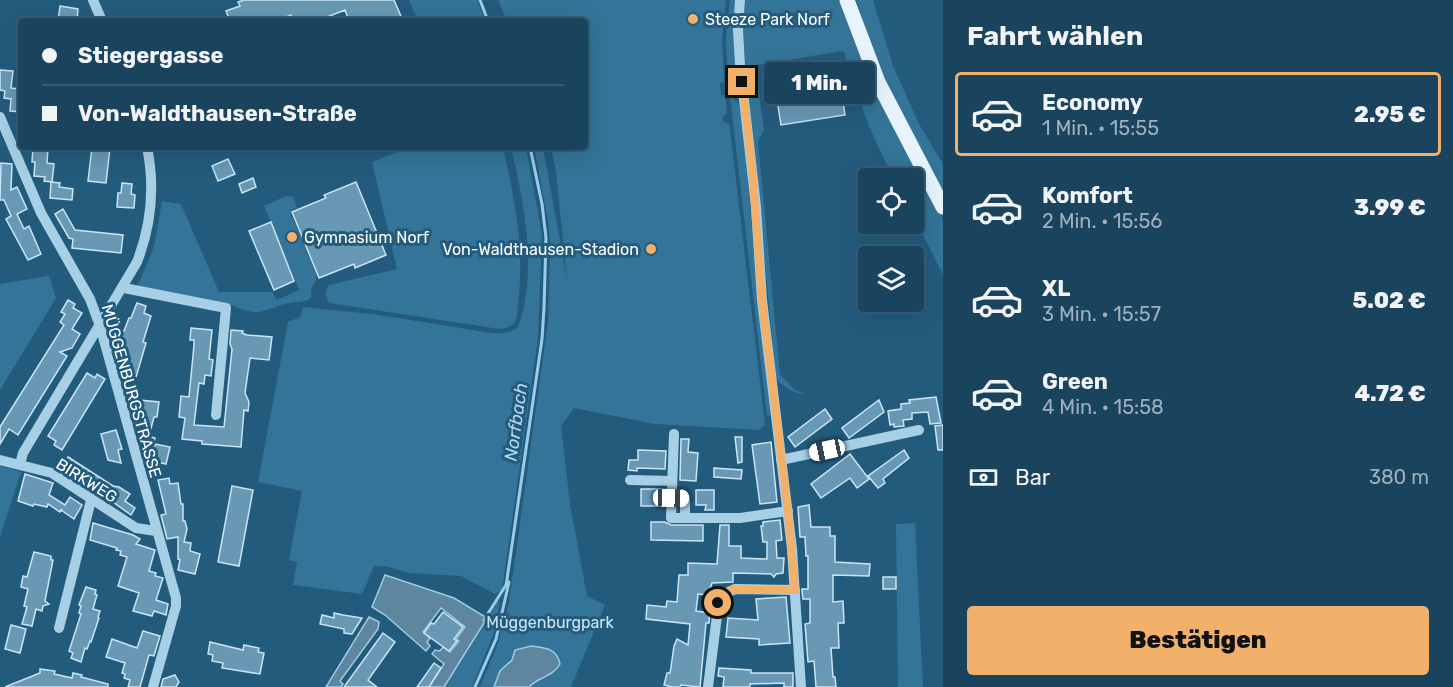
<!DOCTYPE html>
<html lang="de">
<meta charset="utf-8">
<style>
:root{--surface:#1a445e;--page:#274e67;--text:#f1f3f6;--muted:#9fb0bc;--line:#385c73;--accent:#f1b16a}
body{margin:0;font-family:Rubik,sans-serif;background:var(--page);color:var(--text);height:100vh;display:flex;flex-direction:column;font-size:22px;white-space:nowrap}
*{box-sizing:border-box;margin:0}
p{font-size:20px;color:var(--muted)}
.icon{flex:none;width:33px;height:33px;fill:none;stroke:currentColor;stroke-width:2;stroke-linecap:round;stroke-linejoin:round}
.map{position:relative;flex:1;overflow:hidden}
.details{display:flex;flex-direction:column;background:var(--surface);width:510px}
.details>*{flex:none}
.banner{position:absolute;left:18px;top:18px;width:570px;height:132px;border-radius:6px;box-shadow:0 6px 24px #0002,0 0 0 2px var(--line);display:grid;align-content:center;height:132px;padding:0 24px;background:var(--surface)}
.fabs{position:absolute;left:858px;top:168px;display:grid;gap:12px}
.fabs a{display:grid;place-items:center;width:66px;height:66px;border-radius:6px;background:var(--surface);box-shadow:0 6px 24px #0002,0 0 0 2px var(--line);font-size:30px}
.end{position:absolute;width:27px;height:27px;margin:-14px;border:8px solid #f1b16a;background:#111;box-shadow:0 0 0 3px #111}
.from{border-radius:50%}
.bubble{position:absolute;height:42px;border-radius:6px;background:var(--surface);box-shadow:0 6px 24px #0002,0 0 0 2px var(--line);font-size:20px;font-weight:800;line-height:42px;text-align:center}
.car{position:absolute;width:18px;height:36px;margin:-18px -9px;border-radius:8px;box-shadow:0 0 4px 2px #0007;background:linear-gradient(#fff 24%,#345 0 40%,#fff 0 76%,#345 0 86%,#fff 0)}
.banner b{display:flex;align-items:center;gap:21px;height:57px;font-size:22px}
.banner b+b{border-top:2px solid var(--line)}
.banner i{width:15px;height:15px;background:var(--text)}
ul{padding:0;list-style:none}
li{display:flex;align-items:center;gap:18px;height:84px;margin:0 12px 9px;padding:0 12px;border:3px solid transparent;border-radius:6px}
li div{flex:1}
li b{display:block;font-size:22px}
li em{font-style:normal;font-weight:800}
li.on{border-color:var(--accent)}
li>.icon{width:54px;height:54px;stroke-width:1.5}
h2{padding:0 24px;font-size:27px;line-height:72px}
.pay{display:flex;align-items:center;gap:15px;height:66px;padding:0 24px;font-size:22px}
.pay p{margin-inline-start:auto}
.action{display:flex;gap:12px;margin-top:auto;padding:12px 24px}
.action a{flex:1;height:69px;border-radius:6px;background:var(--accent);color:#111;font-size:24px;font-weight:800;line-height:69px;text-align:center}
main{display:flex;flex:1;min-height:0}
.map>svg:first-child{display:block}
.green{fill:#337498}
.water{fill:#5e869f;stroke:#9bcce7;stroke-width:1.5}
.lines{fill:none;stroke-linecap:round;stroke-linejoin:round}
.stream{stroke:#9bcce7;stroke-width:3}
.building{fill:#6898b4;stroke:#cae5f4;stroke-width:1.5}
.minor{stroke:#a7cfe6;stroke-width:10}
.major{stroke:#e8f4fd;stroke-width:15}
.route{stroke:#f1b16a;stroke-width:8}
.poi-dot{fill:#f1b16a;stroke:#235b7d;stroke-width:2}
.labels{text-anchor:middle;stroke-width:6;stroke-linejoin:round;paint-order:stroke}
.poi-label{font-size:16px;fill:#fff;stroke:#235b7d;text-anchor:start}
.street-label{font-size:16px;fill:#fff;stroke:#235b7d}
.park-label{font-size:16px;fill:#cae5f4;stroke:#235b7d}
.water-label{font-size:18px;font-style:italic;fill:#b2d8ed;stroke:#235b7d}
</style>
<main>
<div class="map">
<svg width="943" height="687" viewBox="0 0 943 687">
<rect width="100%" height="100%" fill="#235b7d"/>
<g class="green">
<polygon points="409,0 477,0 485,21 418,21"/>
<polygon points="498,0 726,0 722,39 724,81 720,83 721,95 725,95 727,113 723,116 723,122 729,124 730,130 765,424 759,430 655,424 574,408 561,426 570,504 587,596 605,605 571,687 480,687 497,646 509,602 548,322 550,245 548,221 534,147 543,147 567,279 556,172 551,147 585,147 585,21 507,21"/>
<polygon points="730,0 737,0 736,70 728,81 726,37"/>
<path d="M745,0H840L858,51L873,83L943,219V275L914,217V178H894C872,137 856,96 844,51L752,66V73H746L743,31Z"/>
<polygon points="856,0 873,0 893,66 919,124 943,164 943,196 917,149 877,62"/>
<path d="M748,87L758,88L764,129L758,141L780,375L795,390L806,394C795,395 784,387 776,379Z"/>
<polygon points="730,96 739,104 742,122 771,415 767,416"/>
<path d="M409,147H503C515,202 525,247 518,305C517,310 518,318 514,323C510,329 500,329 493,328L329,303L325,294L329,285L397,269L372,162Z"/>
<path d="M511,147H526L542,235L538,339L502,590L495,594L461,576L409,573L389,567L374,566L362,594L293,585L297,562L289,560L302,491L258,482L288,322L300,317L303,307L373,314L492,333C502,334 509,333 518,327C538,272 524,202 511,147Z"/>
<path d="M286,196L293,197L297,208L291,210V214L316,274V280L311,289C315,304 299,301 289,303C278,305 268,311 257,312C245,312 236,306 225,303C197,296 166,292 137,287L154,247L162,201L181,204L219,292H272L277,300L299,290L264,206Z"/>
<polygon points="49,276 56,298 0,390 0,284"/>
<polygon points="0,466 21,472 0,537"/>
<polygon points="915,523 923,687 898,687 896,524"/>
<polygon points="500,601 494,633 472,687 444,687 478,631 489,617 497,602"/>
</g>
<g class="water">
<polygon points="385,575 454,598 487,618 444,687 429,687 444,664 432,654 435,650 440,651 443,647 450,652 459,641 456,639 465,627 441,608 423,632 430,638 427,642 430,646 426,651 385,615 372,607"/>
<polygon points="369,617 379,622 378,629 340,681 343,684 341,687 326,687"/>
<path d="M531,646C545,648 557,648 560,664C553,677 538,677 529,687H494L500,671L512,660L515,650Z"/>
</g>
<g class="lines">
<g class="stream">
<polyline points="480,0 488,21"/>
<polyline points="484,620 506,585"/>
<polyline points="475,687 496,639 509,582 506,586 542,339 544,308 546,238 542,204 530,147"/>
</g>
</g>
<g class="building">
<polygon points="244,0 394,0 403,21 349,21 345,10 317,21 293,21 291,15 276,21 230,21 226,11 240,6 238,2"/>
<polygon points="60,6 78,9 77,21 58,21"/>
<polygon points="0,70 13,71 11,88 21,89 21,112 10,111 11,99 4,98 5,91 0,90"/>
<polygon points="838,71 845,115 781,125 774,81"/>
<polygon points="33,147 48,147 47,163 54,164 52,182 44,181 45,177 34,176 35,162 32,162"/>
<polygon points="92,147 110,148 106,183 88,181"/>
<polygon points="228,159 235,174 218,181 212,166"/>
<polygon points="1,163 12,164 11,190 17,187 27,209 17,214 24,229 29,226 41,254 28,260 6,219 11,216 4,200 0,200"/>
<polygon points="253,178 256,187 242,193 239,184"/>
<polygon points="51,182 60,183 59,187 73,189 72,200 50,198"/>
<polygon points="356,182 386,255 355,268 354,264 319,278 292,212 326,198 324,195"/>
<polygon points="122,183 132,184 131,194 135,195 134,208 117,207 118,193 121,193"/>
<polygon points="63,209 75,230 123,235 121,253 72,248 73,239 69,238 55,214"/>
<polygon points="271,222 294,281 274,290 249,231"/>
<polygon points="68,300 75,304 73,308 82,313 72,329 80,334 72,348 60,352 67,356 18,435 9,429 0,444 0,427 64,325 60,322 65,314 61,312"/>
<polygon points="137,303 146,306 144,313 151,316 143,342 146,343 136,377 126,374 129,363 119,366 113,345 118,344 121,330 124,331 129,318 131,318"/>
<polygon points="191,328 212,330 209,359 213,360 211,376 205,375 204,384 199,383 194,425 224,427 232,349 230,344 231,330 243,331 242,333 247,335 272,337 269,360 250,358 245,393 249,402 248,411 244,410 241,447 202,444 202,441 182,439 185,418 179,417 181,396 189,397 194,345 194,340 190,340"/>
<polygon points="87,373 95,378 97,374 105,379 62,450 54,445 56,441 48,436"/>
<polygon points="138,396 139,400 159,402 157,417 154,417 149,436 147,436 155,438 153,446 143,444 145,435 139,434 141,423 135,425 128,399"/>
<polygon points="936,397 941,423 930,424 928,412 912,413 912,419 903,420 904,426 894,427 894,424 890,425 888,411 901,409 901,404 910,403 909,400"/>
<polygon points="879,400 884,412 849,438 842,428"/>
<polygon points="825,409 832,419 795,447 788,437"/>
<polygon points="943,425 943,450 938,450 935,426"/>
<polygon points="116,430 122,449 118,450 121,463 108,460 101,434"/>
<polygon points="735,437 742,437 742,462 738,463"/>
<polygon points="681,439 689,439 688,452 698,453 696,481 680,480"/>
<polygon points="771,442 777,502 760,504 752,445"/>
<polygon points="155,444 170,447 166,464 152,461"/>
<polygon points="638,450 666,451 665,469 637,468 637,471 628,470 629,460 638,460"/>
<polygon points="904,450 909,458 883,479 885,483 878,488 868,476"/>
<polygon points="850,454 869,479 857,488 850,478 821,498 811,484"/>
<polygon points="68,457 113,486 119,487 130,494 125,501 135,508 131,515 106,497 108,494 98,487 100,480 92,488 61,467"/>
<polygon points="714,468 742,470 741,479 714,477"/>
<polygon points="25,474 53,483 49,495 65,505 70,497 82,505 74,519 61,510 62,509 60,512 48,504 47,507 34,504 33,506 18,501"/>
<polygon points="169,478 170,484 178,483 181,504 183,504 183,521 185,521 187,529 184,542 191,543 190,551 200,554 195,574 178,570 180,560 178,559 178,537 167,539 161,515 166,514 158,480"/>
<polygon points="232,486 253,490 239,566 218,562"/>
<rect x="641" y="489" width="20" height="17"/>
<polygon points="696,490 714,490 714,510 705,510 706,505 696,505"/>
<polygon points="809,505 811,527 830,527 830,536 835,536 835,562 870,564 869,576 833,575 833,602 843,601 844,623 838,623 839,648 831,648 833,677 835,677 836,687 816,687 814,661 808,662 805,624 810,623 810,599 803,599 802,591 802,589 808,589 808,556 806,556 805,537 800,537 798,507"/>
<polygon points="780,520 782,540 776,541 777,558 784,558 783,573 776,574 774,577 771,574 733,573 733,582 712,583 708,595 698,594 696,611 710,613 709,623 706,623 700,687 681,685 680,687 672,687 664,685 667,673 670,673 671,667 674,646 677,639 688,645 690,624 646,619 647,605 666,607 667,601 677,602 679,575 688,575 688,563 717,564 720,525 729,525 729,546 741,546 741,558 767,559 767,542 763,542 761,526 763,526 763,522"/>
<polygon points="651,522 665,522 671,525 703,525 703,541 651,540"/>
<polygon points="93,523 133,535 140,539 136,544 155,550 149,571 156,573 155,576 163,578 156,600 168,604 166,615 154,611 152,616 133,611 139,593 118,586 127,557 120,555 121,551 116,550 117,548 90,540"/>
<polygon points="34,552 51,556 51,560 53,560 45,601 49,604 43,606 42,611 36,609 32,626 22,624 27,607 24,606 28,589 21,587 23,576 27,577"/>
<rect x="883" y="577" width="13" height="12"/>
<polygon points="86,587 96,590 95,594 97,595 93,609 100,611 98,617 99,618 91,642 90,641 87,649 85,648 81,662 71,658 73,653 69,651 81,614 79,613 81,606 79,605"/>
<polygon points="786,597 790,643 759,645 759,639 726,637 728,618 758,620 756,599"/>
<polygon points="443,612 463,627 454,639 457,641 449,651 424,633 431,623 434,624"/>
<polygon points="334,613 343,615 362,618 352,634 344,633 344,629 320,624 322,615 334,618"/>
<polygon points="11,625 26,629 20,653 5,649"/>
<polygon points="143,631 160,636 154,656 149,655 140,687 128,687 130,680 124,678 125,674 122,673 125,663 106,657 112,639 137,648"/>
<polygon points="383,633 395,642 368,680 377,687 344,687"/>
<polygon points="210,642 243,650 244,645 259,648 258,652 264,653 260,674 222,668 223,663 212,661 213,655 208,654"/>
<polygon points="434,663 441,668 429,687 417,687"/>
<polygon points="719,668 751,670 751,673 793,673 793,687 784,687 784,683 750,684 750,687 723,687 724,677 718,676"/>
<polygon points="40,669 55,671 54,674 72,678 73,673 82,675 81,677 108,684 108,687 5,687 40,673"/>
<polygon points="175,675 179,682 176,687 161,687 163,679"/>
</g>
<g class="lines">
<g class="minor">
<polyline points="93,0 102,21"/>
<polyline points="740,0 738,30 740,64 756,207 762,300 792,549 801,687"/>
<polyline points="0,117 41,213 90,299 100,326 176,598 176,606 153,687"/>
<polyline points="124,288 226,308 216,415"/>
<polyline points="674,434 671,518 740,518 788,511"/>
<polyline points="0,460 52,473 136,528 156,531"/>
<polyline points="781,460 919,430"/>
<path d="M20,464L23,453L137,262C151,226 155,186 147,147"/>
<polyline points="630,480 672,481"/>
<polyline points="671,498 685,498 685,518"/>
<polyline points="59,628 91,500"/>
<polyline points="708,687 718,608 723,595 735,589 795,590"/>
</g>
<polyline class="major" points="847,0 878,82 943,207"/>
</g>
<g class="lines">
<polyline class="route" points="718,603 723,595 730,590 795,590 788,511 762,300 752,167 742,82"/>
</g>
<g class="poi-dot">
<circle cx="693" cy="19" r="6"/>
<circle cx="292" cy="237" r="6"/>
<circle cx="651" cy="249" r="6"/>
</g>
<g class="labels">
<g class="poi-label">
<text x="705" y="25">Steeze Park Norf</text>
<text x="304" y="243">Gymnasium Norf</text>
<text x="639" y="255" text-anchor="end">Von-Waldthausen-Stadion</text>
</g>
<g class="street-label">
<text transform="translate(132 391) rotate(74)" y="6">MÜGGENBURGSTRASSE</text>
<text transform="translate(87 480) rotate(32)" y="6">BIRKWEG</text>
</g>
<g class="park-label">
<text x="550" y="628">Müggenburgpark</text>
</g>
<g class="water-label">
<text transform="translate(516 422) rotate(-82)" y="6">Norfbach</text>
</g>
</g>
</svg>
<div class="fabs">
<a><svg class="icon" aria-label="locate" viewBox="0 0 24 24"><circle cx="12" cy="12" r="6"/><path d="M12 2v4M12 18v4M2 12h4M18 12h4"/></svg></a>
<a><svg class="icon" aria-label="layers" viewBox="0 0 24 24"><path d="M12 4l9 5-9 5-9-5zM3 14l9 5 9-5"/></svg></a>
</div>
<i class="end from" style="left:718px;top:603px"></i>
<i class="end" style="left:742px;top:82px"></i>
<div class="bubble" style="left:764px;top:62px;width:111px">1 Min.</div>
<i class="car" style="left:827px;top:450px;rotate:258deg"></i>
<i class="car" style="left:671px;top:498px;rotate:91deg"></i>
<div class="banner">
<b><i class="from"></i>Stiegergasse</b>
<b><i></i>Von-Waldthausen-Straße</b>
</div>
</div>
<section class="details">
<h2>Fahrt wählen</h2>
<ul>
<li class="on"><svg class="icon" aria-label="car" viewBox="0 0 24 24"><path d="M5 17H2v-5l4-1 3-4h7l3 4 3 1v5h-3M9 17h6M6 11h13"/><circle cx="7" cy="17" r="2"/><circle cx="17" cy="17" r="2"/></svg><div><b>Economy</b><p>1 Min. · 15:55</p></div><em>2.95 €</em></li>
<li><svg class="icon" aria-label="car" viewBox="0 0 24 24"><path d="M5 17H2v-5l4-1 3-4h7l3 4 3 1v5h-3M9 17h6M6 11h13"/><circle cx="7" cy="17" r="2"/><circle cx="17" cy="17" r="2"/></svg><div><b>Komfort</b><p>2 Min. · 15:56</p></div><em>3.99 €</em></li>
<li><svg class="icon" aria-label="car" viewBox="0 0 24 24"><path d="M5 17H2v-5l4-1 3-4h7l3 4 3 1v5h-3M9 17h6M6 11h13"/><circle cx="7" cy="17" r="2"/><circle cx="17" cy="17" r="2"/></svg><div><b>XL</b><p>3 Min. · 15:57</p></div><em>5.02 €</em></li>
<li><svg class="icon" aria-label="car" viewBox="0 0 24 24"><path d="M5 17H2v-5l4-1 3-4h7l3 4 3 1v5h-3M9 17h6M6 11h13"/><circle cx="7" cy="17" r="2"/><circle cx="17" cy="17" r="2"/></svg><div><b>Green</b><p>4 Min. · 15:58</p></div><em>4.72 €</em></li>
</ul>
<div class="pay"><svg class="icon" aria-label="cash" viewBox="0 0 24 24"><path d="M3 7h18v10H3z"/><circle cx="12" cy="12" r="2"/></svg>Bar<p>380 m</p></div>
<div class="action"><a>Bestätigen</a></div>
</section>
</main>
